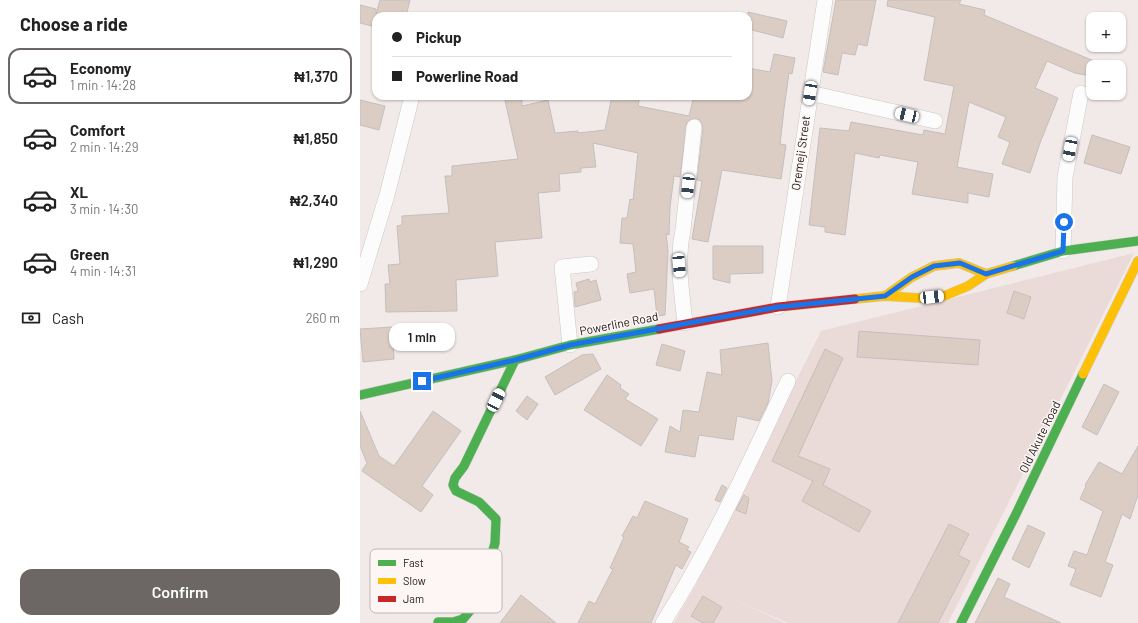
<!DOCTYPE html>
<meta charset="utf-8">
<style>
:root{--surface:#fff;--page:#f2f2f2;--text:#222;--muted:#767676;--line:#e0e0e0;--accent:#6c6765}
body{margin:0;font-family:Barlow,sans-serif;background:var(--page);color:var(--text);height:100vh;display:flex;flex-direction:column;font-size:15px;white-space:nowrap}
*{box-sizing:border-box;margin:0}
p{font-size:13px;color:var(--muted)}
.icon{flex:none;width:22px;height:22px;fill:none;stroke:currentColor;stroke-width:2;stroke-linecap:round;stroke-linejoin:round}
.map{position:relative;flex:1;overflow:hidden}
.details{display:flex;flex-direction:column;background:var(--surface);width:360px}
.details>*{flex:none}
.guide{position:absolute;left:12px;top:12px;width:380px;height:88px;border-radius:12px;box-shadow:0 1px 3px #0004;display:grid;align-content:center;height:88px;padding:0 20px;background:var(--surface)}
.tools{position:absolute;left:726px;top:12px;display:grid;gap:8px}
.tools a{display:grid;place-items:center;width:40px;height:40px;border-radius:8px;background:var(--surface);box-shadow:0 1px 3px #0004;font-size:20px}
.end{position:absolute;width:18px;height:18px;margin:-9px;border:5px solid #1a73e8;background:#fff;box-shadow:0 0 0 2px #fff}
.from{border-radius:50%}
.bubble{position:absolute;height:28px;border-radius:12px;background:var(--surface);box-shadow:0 1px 3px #0004;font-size:13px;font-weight:600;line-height:28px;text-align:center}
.car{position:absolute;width:12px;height:24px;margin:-12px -6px;border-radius:5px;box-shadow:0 0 3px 1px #0007;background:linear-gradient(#fff 24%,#345 0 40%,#fff 0 76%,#345 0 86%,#fff 0)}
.guide b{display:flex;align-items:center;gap:14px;height:38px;font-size:15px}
.guide b+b{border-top:1px solid var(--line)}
.guide i{width:10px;height:10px;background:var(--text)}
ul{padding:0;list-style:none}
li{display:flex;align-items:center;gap:12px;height:56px;margin:0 8px 6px;padding:0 12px;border:2px solid transparent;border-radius:12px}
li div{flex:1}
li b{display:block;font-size:15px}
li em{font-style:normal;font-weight:600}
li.selected{border-color:var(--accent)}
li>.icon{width:36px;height:36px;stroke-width:1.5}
h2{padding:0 20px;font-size:18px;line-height:48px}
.pay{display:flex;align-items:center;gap:10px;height:44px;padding:0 20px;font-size:15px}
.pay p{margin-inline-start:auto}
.action{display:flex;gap:8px;margin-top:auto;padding:8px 20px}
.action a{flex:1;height:46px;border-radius:12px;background:var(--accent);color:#fff;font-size:16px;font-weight:600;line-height:46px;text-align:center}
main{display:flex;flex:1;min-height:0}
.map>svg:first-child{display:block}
.built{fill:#ebdbd8}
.building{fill:#dbcdc4;stroke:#c4bfbd}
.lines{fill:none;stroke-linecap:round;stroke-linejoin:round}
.street-casing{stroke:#ccc7c6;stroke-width:16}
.fast-casing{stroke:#ccc7c6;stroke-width:10}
.slow-casing{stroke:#ccc7c6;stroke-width:10}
.jam-casing{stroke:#ccc7c6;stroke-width:10}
.street{stroke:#fdfcfc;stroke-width:15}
.fast{stroke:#4caf50;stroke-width:9}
.slow{stroke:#ffc107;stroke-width:9}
.jam{stroke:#c62828;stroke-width:9}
.route{stroke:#1a73e8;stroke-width:5}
.labels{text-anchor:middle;stroke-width:3;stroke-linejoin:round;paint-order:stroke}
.street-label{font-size:12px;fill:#24201f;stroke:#fef6f4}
.key{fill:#fef6f4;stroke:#bdb6b4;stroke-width:1}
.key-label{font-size:11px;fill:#24201f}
</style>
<main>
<section class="details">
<h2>Choose a ride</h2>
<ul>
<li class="selected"><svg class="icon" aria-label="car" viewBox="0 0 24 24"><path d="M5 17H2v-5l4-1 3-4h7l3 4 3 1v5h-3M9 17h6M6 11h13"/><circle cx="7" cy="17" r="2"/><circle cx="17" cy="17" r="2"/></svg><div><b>Economy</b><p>1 min · 14:28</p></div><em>₦1,370</em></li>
<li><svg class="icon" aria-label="car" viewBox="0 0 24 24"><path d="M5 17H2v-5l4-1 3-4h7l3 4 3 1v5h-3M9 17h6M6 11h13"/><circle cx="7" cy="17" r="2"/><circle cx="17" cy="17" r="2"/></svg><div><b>Comfort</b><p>2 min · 14:29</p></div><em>₦1,850</em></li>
<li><svg class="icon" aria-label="car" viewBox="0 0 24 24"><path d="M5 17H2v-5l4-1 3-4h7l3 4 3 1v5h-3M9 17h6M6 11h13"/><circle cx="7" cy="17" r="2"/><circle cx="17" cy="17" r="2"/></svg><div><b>XL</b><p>3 min · 14:30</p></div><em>₦2,340</em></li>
<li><svg class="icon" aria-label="car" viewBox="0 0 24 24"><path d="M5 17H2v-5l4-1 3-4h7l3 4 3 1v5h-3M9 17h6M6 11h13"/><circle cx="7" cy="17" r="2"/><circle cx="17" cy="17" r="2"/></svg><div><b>Green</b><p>4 min · 14:31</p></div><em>₦1,290</em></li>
</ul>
<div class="pay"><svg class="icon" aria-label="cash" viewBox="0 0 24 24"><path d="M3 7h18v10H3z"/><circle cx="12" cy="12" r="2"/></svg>Cash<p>260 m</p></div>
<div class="action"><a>Confirm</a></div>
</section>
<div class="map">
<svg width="778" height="623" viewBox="0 0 778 623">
<rect width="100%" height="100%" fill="#f2eae8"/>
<polygon class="built" points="774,253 588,623 428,623 373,599 425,623 314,623 337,583 361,530 461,331"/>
<g class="building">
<polygon points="20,0 50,0 46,16 16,16 16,27 0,23 0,5 16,9 16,14"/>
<polygon points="476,0 516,0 507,46 498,44 495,55 482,53 478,75 463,72"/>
<polygon points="528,0 601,0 599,4 625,10 624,15 734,61 730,76 715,73 687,61 675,88 698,98 680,143 670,173 642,164 650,142 638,137 646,117 609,102 597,167 633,174 629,197 608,193 608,203 552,194 558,162 520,155 519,158 495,153 485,235 465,232 465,227 449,225 460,128 489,131 491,122 563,135 564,130 585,134 594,86 564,80 575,17 527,6"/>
<polygon points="388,12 427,21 423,38 388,29"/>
<polygon points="414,54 435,58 432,74 429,73 424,109 420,144 426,145 421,179 362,170 348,242 332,239 342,181 337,180 343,128 342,124 340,120 335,118 331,119 327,122 320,177 314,176 310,207 309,235 306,234 308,251 305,315 297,316 294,289 270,293 267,274 276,272 273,244 260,243 262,218 267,218 270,199 273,200 278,153 233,143 236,167 221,168 221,172 199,174 200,191 178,193 182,238 135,242 138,276 96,280 97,311 26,312 25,284 30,284 28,265 40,264 37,226 42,225 42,216 89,213 85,176 92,176 92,166 158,159 144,96 162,96 162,106 188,100 195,133 218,131 218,133 245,130 252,96 280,96 278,106 329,116 334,96 388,96 388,68 410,72"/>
<polygon points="0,100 25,106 19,130 0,125"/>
<polygon points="732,135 770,147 761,174 724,163"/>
<polygon points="353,246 403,246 403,273 370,274 370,283 353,279"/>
<polygon points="229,279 230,282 236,280 241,300 215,307 214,292 218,291 216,283"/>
<polygon points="654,291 671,297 664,319 647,313"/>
<polygon points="32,327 34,359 3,362 0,329"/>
<polygon points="499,331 620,340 618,365 497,357"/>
<polygon points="408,343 412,381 408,403 399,421 377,416 373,440 339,435 335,457 305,452 310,426 320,432 323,410 339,412 347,372 362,375 360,350"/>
<polygon points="302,344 325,351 320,371 296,365"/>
<polygon points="465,349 483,358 438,456 470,469 463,485 511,511 499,532 442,501 453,481 412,461"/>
<polygon points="233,354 241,369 195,395 185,377 222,355"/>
<polygon points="247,375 261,385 260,388 269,394 265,399 298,419 281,446 224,410"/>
<polygon points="744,384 759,392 737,435 722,427"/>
<polygon points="167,396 178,404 167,420 156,411"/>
<polygon points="0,411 19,456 34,466 73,411 101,431 62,486 73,495 61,512 2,471 7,463 0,446"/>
<polygon points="778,446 778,495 770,519 762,514 745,562 753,565 741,597 710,585 716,569 708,566 714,551 727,555 743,511 720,499 726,486 725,485 739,462 762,474"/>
<polygon points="362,485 367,488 360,502 355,500"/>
<polygon points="384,495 389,498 386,514 376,510"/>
<polygon points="285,501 328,519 319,542 329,547 327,550 331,552 322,569 316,565 291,623 218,623 229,601 235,604 253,569 250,568 264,537 262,536 273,516 277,518"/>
<polygon points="589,524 609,534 598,555 610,561 578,623 538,623"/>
<polygon points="668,525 685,533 669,568 652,559"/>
<polygon points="638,578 650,584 644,597 701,623 615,623"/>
<polygon points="161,595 196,623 140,623"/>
<polygon points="343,596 362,607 353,623 343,623 331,616"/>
</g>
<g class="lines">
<g class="street-casing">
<g id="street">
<polyline points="450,93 575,121"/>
<polyline points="703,251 705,177 721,93"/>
<polyline points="0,284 27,195 52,96"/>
<polyline points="418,307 465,0"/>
<path d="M325,323C322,292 316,261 323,230L334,127"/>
<polyline points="210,345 202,267 231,264"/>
<path d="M303,623C352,546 389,463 428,381"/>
</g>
</g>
<g class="fast-casing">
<g id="fast">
<polyline points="653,266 703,251 778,241"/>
<polyline points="0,395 155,360 210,345 299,329"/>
<polyline points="78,622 93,622 103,619 119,600 135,543 136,519 119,502 96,491 93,485 95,478 104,466 155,360"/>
<polyline points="601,623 656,514 723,374"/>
</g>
</g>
<g class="slow-casing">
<g id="slow">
<polyline points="525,296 552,277 574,266 599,263 626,274"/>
<polyline points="495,299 525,296 559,298 584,296 608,286 626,274 653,266"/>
<polyline points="723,374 778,261"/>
</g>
</g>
<g class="jam-casing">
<polyline id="jam" points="299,329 418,307 495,299"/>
</g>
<use href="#street" class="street"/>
<use href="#fast" class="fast"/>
<use href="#slow" class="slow"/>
<use href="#jam" class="jam"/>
</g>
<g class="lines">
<polyline class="route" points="62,381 155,360 210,345 340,321 418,307 525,296 552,277 574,266 600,263 626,274 703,251 704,222"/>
</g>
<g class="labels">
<g class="street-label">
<text transform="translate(441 153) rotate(-82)" y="4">Oremeji Street</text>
<text transform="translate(259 324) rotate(-11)" y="4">Powerline Road</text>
<text transform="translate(680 437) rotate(-64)" y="4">Old Akute Road</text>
</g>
</g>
<rect x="10" y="549" width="132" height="64" rx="6" class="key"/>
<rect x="18" y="560" width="18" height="6" fill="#4caf50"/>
<rect x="18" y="578" width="18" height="6" fill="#ffc107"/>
<rect x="18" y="596" width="18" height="6" fill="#c62828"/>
<g class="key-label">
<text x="43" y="567">Fast</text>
<text x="43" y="585">Slow</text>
<text x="43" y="603">Jam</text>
</g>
</svg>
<div class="tools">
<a>+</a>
<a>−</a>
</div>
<i class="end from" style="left:704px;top:222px"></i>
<i class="end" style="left:62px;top:381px"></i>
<div class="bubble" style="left:29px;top:323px;width:66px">1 min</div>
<i class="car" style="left:450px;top:93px;rotate:189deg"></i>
<i class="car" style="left:547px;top:115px;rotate:283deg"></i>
<i class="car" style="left:710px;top:149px;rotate:191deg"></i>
<i class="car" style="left:328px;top:186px;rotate:186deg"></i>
<i class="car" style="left:319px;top:265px;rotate:175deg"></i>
<i class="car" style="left:572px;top:297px;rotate:84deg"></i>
<i class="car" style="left:136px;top:400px;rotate:26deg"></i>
<div class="guide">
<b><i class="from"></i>Pickup</b>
<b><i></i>Powerline Road</b>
</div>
</div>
</main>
